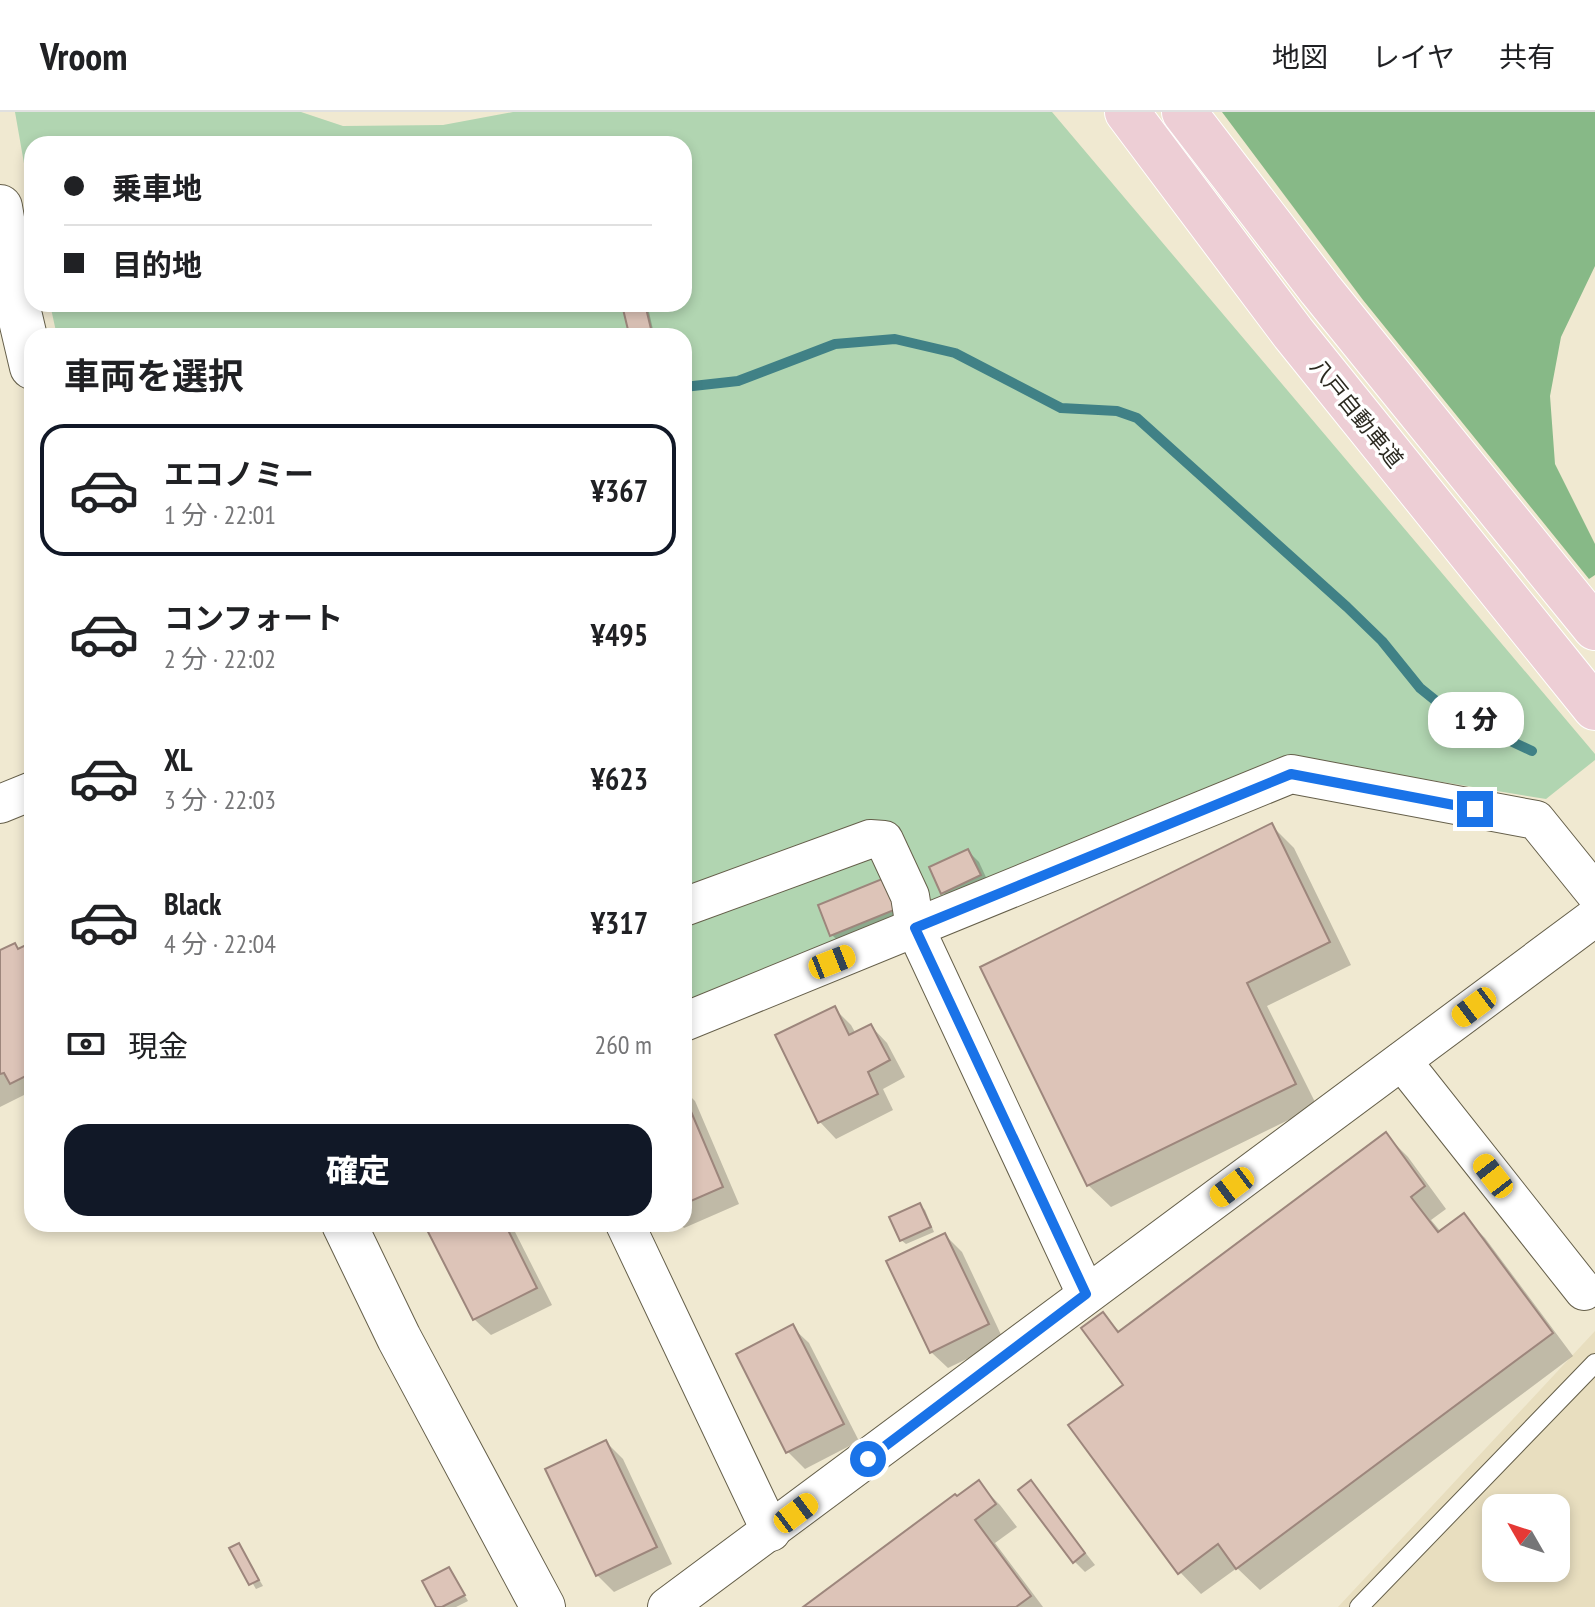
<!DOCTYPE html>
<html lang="ja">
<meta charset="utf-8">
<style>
:root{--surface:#fff;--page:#f2f2f2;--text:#202124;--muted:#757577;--line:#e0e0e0;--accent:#111827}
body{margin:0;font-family:"PT Sans Narrow","Noto Sans JP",sans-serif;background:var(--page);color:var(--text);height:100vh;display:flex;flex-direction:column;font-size:30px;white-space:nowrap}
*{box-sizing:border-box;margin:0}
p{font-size:26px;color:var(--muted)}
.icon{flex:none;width:44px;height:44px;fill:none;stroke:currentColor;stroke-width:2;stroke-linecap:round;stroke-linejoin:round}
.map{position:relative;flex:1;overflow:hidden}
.panel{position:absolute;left:24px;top:216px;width:668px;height:904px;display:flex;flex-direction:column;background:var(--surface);border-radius:24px;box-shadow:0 4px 12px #0003}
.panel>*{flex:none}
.top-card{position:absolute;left:24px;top:24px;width:668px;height:176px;border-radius:24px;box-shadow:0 4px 12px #0003;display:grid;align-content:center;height:176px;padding:0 40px;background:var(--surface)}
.needle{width:52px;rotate:309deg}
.fabs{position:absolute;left:1482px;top:1382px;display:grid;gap:16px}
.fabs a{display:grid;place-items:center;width:88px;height:88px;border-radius:16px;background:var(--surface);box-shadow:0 4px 12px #0003;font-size:40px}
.end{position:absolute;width:36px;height:36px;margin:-18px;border:10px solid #1a73e8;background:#fff;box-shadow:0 0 0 4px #fff}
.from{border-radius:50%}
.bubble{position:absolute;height:56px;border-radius:24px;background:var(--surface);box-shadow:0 4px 12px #0003;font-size:26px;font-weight:800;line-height:56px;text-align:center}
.car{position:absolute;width:24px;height:48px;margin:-24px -12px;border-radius:10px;box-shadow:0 0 6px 2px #0007;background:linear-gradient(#f5c518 24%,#345 0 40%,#f5c518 0 76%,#345 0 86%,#f5c518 0)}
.top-card b{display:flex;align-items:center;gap:28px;height:76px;font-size:30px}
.top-card b+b{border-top:2px solid var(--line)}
.top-card i{width:20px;height:20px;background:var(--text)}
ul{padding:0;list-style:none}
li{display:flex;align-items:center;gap:24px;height:132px;margin:0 16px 12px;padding:0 24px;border:4px solid transparent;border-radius:24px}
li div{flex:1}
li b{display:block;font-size:30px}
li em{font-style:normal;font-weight:800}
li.selected{border-color:var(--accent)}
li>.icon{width:72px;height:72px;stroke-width:1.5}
h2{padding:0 40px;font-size:36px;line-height:96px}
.pay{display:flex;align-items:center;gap:20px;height:88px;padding:0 40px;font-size:30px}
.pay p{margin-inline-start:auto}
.primary-button{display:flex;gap:16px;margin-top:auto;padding:16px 40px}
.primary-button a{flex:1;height:92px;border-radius:24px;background:var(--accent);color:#fff;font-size:32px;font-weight:800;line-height:92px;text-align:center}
header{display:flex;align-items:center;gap:48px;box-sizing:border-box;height:112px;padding:0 40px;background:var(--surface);border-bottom:2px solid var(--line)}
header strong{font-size:38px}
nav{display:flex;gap:44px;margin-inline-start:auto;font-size:28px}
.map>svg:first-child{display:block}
.built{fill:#e8debf;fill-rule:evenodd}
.green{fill:#b1d5b1}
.forest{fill:#87b987}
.shadow{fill:#0003}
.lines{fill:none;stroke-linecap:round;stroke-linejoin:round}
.stream{stroke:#408186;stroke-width:10}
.building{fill:#ddc4b8;stroke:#9d867c;stroke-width:2}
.lane-casing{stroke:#655f4a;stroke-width:20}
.street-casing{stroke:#655f4a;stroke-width:40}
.secondary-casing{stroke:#655f4a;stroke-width:46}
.highway-casing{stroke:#fff;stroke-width:46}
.lane{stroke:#fff;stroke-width:18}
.street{stroke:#fff;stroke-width:38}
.secondary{stroke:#fff;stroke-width:44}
.highway{stroke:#edced5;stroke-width:44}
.route{stroke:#1a73e8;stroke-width:10}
.labels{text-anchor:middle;stroke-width:7;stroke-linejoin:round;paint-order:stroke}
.street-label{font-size:22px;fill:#2c2a21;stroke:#fff}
</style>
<header>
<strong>Vroom</strong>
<nav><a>地図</a><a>レイヤ</a><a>共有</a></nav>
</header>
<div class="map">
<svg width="1595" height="1495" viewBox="0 0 1595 1495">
<rect width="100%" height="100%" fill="#f0e9d1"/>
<path class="built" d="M1595,1219V1495H1338ZM1496,1396H1556V1456H1496Z"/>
<polygon class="green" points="15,0 301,0 343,14 443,13 513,0 1052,0 1595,642 1595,648 1546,687 1290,645 684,890 684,224 57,224 50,192 684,192 684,32 32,32 32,97"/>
<polygon class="forest" points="1222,0 1595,0 1595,154 1561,225 1550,284 1555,352 1595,432 1595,463 1589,467 1363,188"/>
<g class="shadow">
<polygon points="644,195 649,200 654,222 633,224 631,221"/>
<polygon points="1272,714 1294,736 1351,853 1267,894 1317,994 1111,1095 1088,1073"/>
<polygon points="968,739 979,750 990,774 954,791 943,780"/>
<polygon points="886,767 908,807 842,833 831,822"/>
<polygon points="32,832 32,992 24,983 0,995 0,841 15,833 20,838"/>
<polygon points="834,896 851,913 856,922 871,914 887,931 905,965 883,977 893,998 836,1027 820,1010"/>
<polygon points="684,978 695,989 739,1092 684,1116 680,1112 684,1112"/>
<polygon points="1386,1023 1408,1045 1446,1097 1431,1108 1441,1120 1463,1104 1485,1126 1573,1244 1260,1478 1237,1456 1201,1482 1180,1460 1103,1203 1120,1220"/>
<polygon points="920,1093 925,1098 934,1120 906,1132 901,1128"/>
<polygon points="427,1112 511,1112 552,1193 491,1223 474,1207"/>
<polygon points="945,1123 962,1140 1004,1229 948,1256 931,1240"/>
<polygon points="792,1215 809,1231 859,1329 805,1357 788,1340 739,1243"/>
<polygon points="606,1330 623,1347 672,1452 614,1480 597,1463"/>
<polygon points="978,1371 1000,1393 1017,1415 995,1431 1043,1495 806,1495"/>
<polygon points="1031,1371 1095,1453 1085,1460 1074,1449"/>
<polygon points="239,1433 263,1474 256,1477 232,1437"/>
<polygon points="449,1457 468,1489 456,1495 438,1495"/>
</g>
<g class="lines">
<polyline class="stream" points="684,275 738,269 835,232 895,227 955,241 1061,296 1117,299 1137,306 1347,495 1382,529 1420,576 1451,601 1532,639"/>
</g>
<g class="building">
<polygon points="645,192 651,217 629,222 623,197"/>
<polygon points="1272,711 1330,830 1247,871 1296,972 1087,1074 980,855"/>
<polygon points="968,737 981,763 941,782 929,755"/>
<polygon points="887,765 899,796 830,824 818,793"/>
<polygon points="32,830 32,961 10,972 4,961 0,962 0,838 15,831 18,837"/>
<polygon points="835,894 849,923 871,912 890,948 868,960 878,982 818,1011 775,923"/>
<polygon points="684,983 723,1075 684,1092"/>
<polygon points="1386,1020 1425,1074 1411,1085 1438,1120 1464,1101 1553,1221 1236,1457 1218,1432 1178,1462 1068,1313 1123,1273 1081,1216 1103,1200 1118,1220"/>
<polygon points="920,1091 931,1115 900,1129 889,1105"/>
<polygon points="424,1112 505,1112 537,1176 473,1208"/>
<polygon points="945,1121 989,1212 930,1241 886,1149"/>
<polygon points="793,1212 844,1312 786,1341 736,1242"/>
<polygon points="606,1328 657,1435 596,1464 545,1357"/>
<polygon points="979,1368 996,1392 975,1408 1031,1484 1016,1495 803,1495 955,1382 957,1384"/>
<polygon points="1031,1368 1085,1441 1073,1451 1018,1378"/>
<polygon points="239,1431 259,1468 249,1473 229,1436"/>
<polygon points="449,1455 465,1483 442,1495 436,1495 422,1469"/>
</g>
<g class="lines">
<g class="lane-casing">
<polyline id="lane" points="1359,1495 1595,1251"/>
</g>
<g class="street-casing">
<g id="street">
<polyline points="0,692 32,679"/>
<polyline points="684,795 870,727 884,728 910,784 915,816 1086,1182"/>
<polyline points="684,910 1291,662 1536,708 1595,781"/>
<polyline points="1402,949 1584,1179"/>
<polyline points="625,1112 771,1420"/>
<polyline points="667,1495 1595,805"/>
</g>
</g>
<g class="secondary-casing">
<g id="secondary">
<polyline points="0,95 15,183 32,255"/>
<polyline points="344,1112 399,1226 543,1495"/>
</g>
</g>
<g class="highway-casing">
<g id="highway">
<polyline points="1127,0 1293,221 1595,596"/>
<polyline points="1184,0 1320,177 1595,516"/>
</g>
</g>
<use href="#lane" class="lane"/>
<use href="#street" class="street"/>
<use href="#secondary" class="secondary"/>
<use href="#highway" class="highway"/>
</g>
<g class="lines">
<polyline class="route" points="868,1347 1086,1182 915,816 1291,662 1475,697"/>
</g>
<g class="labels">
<g class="street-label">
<text transform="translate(1357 301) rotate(51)" y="8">八戸自動車道</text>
</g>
</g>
</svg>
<div class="fabs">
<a><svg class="needle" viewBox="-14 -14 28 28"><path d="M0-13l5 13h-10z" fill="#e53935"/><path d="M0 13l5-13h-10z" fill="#757577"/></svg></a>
</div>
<i class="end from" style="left:868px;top:1347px"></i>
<i class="end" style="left:1475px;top:697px"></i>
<div class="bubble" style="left:1428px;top:580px;width:96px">1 分</div>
<i class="car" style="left:832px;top:850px;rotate:68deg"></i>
<i class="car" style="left:1474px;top:895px;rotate:233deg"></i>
<i class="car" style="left:1493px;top:1064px;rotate:322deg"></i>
<i class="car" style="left:1232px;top:1075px;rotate:233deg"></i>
<i class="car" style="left:796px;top:1401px;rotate:53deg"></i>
<div class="top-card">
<b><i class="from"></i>乗車地</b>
<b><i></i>目的地</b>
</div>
<section class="panel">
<h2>車両を選択</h2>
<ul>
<li class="selected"><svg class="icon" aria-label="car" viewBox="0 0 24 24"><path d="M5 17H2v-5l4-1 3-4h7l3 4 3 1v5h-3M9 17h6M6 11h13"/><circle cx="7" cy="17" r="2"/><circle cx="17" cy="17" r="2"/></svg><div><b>エコノミー</b><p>1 分 · 22:01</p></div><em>¥367</em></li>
<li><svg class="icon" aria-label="car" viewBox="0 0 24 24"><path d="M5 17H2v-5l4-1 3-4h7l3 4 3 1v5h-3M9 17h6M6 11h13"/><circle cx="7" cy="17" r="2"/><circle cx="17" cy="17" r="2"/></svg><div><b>コンフォート</b><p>2 分 · 22:02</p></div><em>¥495</em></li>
<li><svg class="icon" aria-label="car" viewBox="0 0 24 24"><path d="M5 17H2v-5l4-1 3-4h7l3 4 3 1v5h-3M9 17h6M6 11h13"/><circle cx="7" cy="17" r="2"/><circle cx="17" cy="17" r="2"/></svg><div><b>XL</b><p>3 分 · 22:03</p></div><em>¥623</em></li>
<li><svg class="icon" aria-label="car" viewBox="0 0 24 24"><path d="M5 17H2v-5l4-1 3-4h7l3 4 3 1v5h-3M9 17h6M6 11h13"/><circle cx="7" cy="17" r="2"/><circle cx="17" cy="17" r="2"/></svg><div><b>Black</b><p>4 分 · 22:04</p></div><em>¥317</em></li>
</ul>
<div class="pay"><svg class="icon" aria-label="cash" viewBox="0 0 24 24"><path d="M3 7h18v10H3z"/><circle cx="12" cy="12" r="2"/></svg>現金<p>260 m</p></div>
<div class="primary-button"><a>確定</a></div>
</section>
</div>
